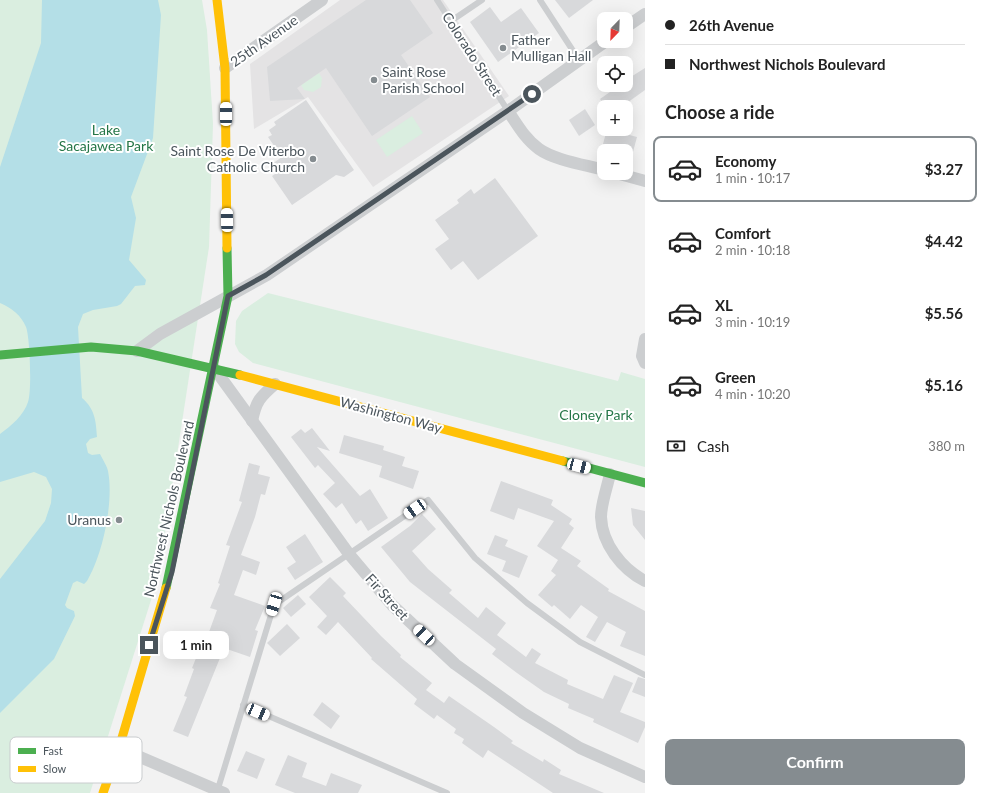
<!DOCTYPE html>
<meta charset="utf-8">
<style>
:root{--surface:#fff;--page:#f6f6f6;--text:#222;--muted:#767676;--line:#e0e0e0;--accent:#858c90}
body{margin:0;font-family:Lato,sans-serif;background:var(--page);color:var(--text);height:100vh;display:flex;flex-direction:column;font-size:15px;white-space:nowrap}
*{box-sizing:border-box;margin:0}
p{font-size:13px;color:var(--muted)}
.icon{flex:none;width:22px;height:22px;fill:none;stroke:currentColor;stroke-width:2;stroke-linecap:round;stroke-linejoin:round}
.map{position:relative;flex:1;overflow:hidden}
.side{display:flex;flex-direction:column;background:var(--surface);width:340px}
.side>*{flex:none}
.hud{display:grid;align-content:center;height:88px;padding:0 20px;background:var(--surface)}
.needle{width:26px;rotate:203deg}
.buttons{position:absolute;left:597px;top:12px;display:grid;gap:8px}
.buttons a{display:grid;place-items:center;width:36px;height:36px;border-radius:8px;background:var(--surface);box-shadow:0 4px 16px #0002;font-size:20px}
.end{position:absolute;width:18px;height:18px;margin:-9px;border:5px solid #4b555c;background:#fff;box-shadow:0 0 0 2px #fff}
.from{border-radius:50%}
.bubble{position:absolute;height:28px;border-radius:8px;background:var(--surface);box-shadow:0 4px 16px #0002;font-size:13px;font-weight:700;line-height:28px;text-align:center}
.car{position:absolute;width:12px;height:24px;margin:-12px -6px;border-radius:5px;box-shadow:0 0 3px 1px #0007;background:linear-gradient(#fff 24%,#345 0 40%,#fff 0 76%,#345 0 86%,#fff 0)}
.hud b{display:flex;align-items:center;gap:14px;height:38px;font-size:15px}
.hud b+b{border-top:1px solid var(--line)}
.hud i{width:10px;height:10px;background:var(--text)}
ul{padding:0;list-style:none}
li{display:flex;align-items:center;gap:12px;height:66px;margin:0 8px 6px;padding:0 12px;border:2px solid transparent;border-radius:8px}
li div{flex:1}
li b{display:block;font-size:15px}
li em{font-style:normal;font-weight:700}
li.on{border-color:var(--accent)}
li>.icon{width:36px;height:36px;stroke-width:1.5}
h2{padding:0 20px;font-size:18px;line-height:48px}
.pay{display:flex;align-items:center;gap:10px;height:44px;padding:0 20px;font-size:15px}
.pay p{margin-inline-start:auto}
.primary-button{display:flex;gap:8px;margin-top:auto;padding:8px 20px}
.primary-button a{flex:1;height:46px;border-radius:8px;background:var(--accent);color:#fff;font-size:16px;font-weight:700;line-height:46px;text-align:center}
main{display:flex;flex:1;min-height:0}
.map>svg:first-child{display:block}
.education{fill:#e4e3e4}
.green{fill:#daeee0}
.water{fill:#b4dfe7}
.building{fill:#d8d9db}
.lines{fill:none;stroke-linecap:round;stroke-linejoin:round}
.lane{stroke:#ccced0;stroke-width:6}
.street{stroke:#ccced0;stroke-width:12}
.fast{stroke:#4caf50;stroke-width:9}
.slow{stroke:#ffc107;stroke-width:9}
.route{stroke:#4b555c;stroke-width:5}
.poi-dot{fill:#858c90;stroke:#fff;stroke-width:1.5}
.labels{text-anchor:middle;stroke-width:4;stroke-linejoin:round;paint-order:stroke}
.poi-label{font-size:14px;fill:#4b555c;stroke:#fff;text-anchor:start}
.street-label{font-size:14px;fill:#4b555c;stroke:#fff}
.park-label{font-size:14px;fill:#247647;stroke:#fff}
.key{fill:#fff;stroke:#c9ccce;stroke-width:1}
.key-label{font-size:11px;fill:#4b555c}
</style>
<main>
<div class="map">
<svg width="645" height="793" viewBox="0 0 645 793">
<rect width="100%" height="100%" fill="#f2f2f2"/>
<polygon class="education" points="340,0 443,0 509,96 373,187 308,97 254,129 250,64"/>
<g class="green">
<polygon points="0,0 202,0 207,30 213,124 209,247 158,578 90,793 0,793"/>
<polygon points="319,73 322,78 321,87 313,92 304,90 301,85"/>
<polygon points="412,116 423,133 387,157 376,140"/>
<polygon points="268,293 618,381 621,372 645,379 645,467 253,363 239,352 235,344 236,321 242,311"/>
</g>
<path class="water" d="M42,0H158L161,15L153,138L131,197L136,218L129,260L146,280L145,285L135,286L121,304L117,306L93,310L83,314L78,327L82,398C95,409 96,421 97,437L90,439L86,444L88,453L92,455L100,454C103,460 107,466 108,471C114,501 103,554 87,581L84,584L77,581L73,583L65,605L67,608L74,611L75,616L54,659L0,713V579L45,521L51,503L52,489L46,477L34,472L0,482V434C11,426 24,415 28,402C32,392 30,337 26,327C21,315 12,308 0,303V167L41,43Z"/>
<g class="building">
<polygon points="366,0 410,0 433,33 401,55 430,97 372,136 326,68 297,88 305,99 270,101 267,67"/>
<polygon points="555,0 593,0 569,18"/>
<polygon points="490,7 501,22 521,8 539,33 498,62 470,22"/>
<polygon points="645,68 645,90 624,105 622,102 616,107 606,107 600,99 620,85 626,85 626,80"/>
<polygon points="306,100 354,170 344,177 336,175 292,205 272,176 275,174 269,166 282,157 268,137 272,135 269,130 276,125 274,122"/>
<polygon points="585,109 595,125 579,136 569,120"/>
<polygon points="607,129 637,137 633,152 603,144"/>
<polygon points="495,178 538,236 478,280 463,261 451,270 435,249 449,239 435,220 459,203 457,200 471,189 474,194"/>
<polygon points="312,428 330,451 317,447 360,496 370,489 388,518 368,531 361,520 356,524 342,503 336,508 323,494 335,483 318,465 315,468 291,437 301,429 305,433"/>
<polygon points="344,435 384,446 383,450 405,457 402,466 419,471 413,489 379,477 382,466 339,453"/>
<polygon points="249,463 260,466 258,474 270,477 265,495 261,494 255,517 241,555 260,562 256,575 243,570 234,595 265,606 255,630 258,631 250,657 224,648 188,737 173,731 187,697 184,696 194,669 192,668 203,641 201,641 205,631 209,632 217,610 210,608 220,584 218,583 230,546 226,545 242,502 239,501"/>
<polygon points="501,481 553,500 551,505 572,519 569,524 574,528 561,548 581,561 577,566 609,589 608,591 645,611 645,656 620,646 626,632 607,622 595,642 586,637 598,617 581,605 570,619 554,605 552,607 538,595 556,575 551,571 558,560 537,546 554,521 518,508 514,520 490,511"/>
<polygon points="631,508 645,511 645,540 633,525"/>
<polygon points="422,514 436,529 412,551 428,569 452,590 449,593 478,618 486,607 506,623 497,635 526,657 532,648 541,654 535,663 568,680 567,684 603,699 614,675 633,683 620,712 645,722 645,727 638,743 593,722 594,719 568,708 569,704 544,692 517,673 492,654 496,649 410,582 381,547 410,526"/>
<polygon points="305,534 323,562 295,580 287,568 296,562 286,547"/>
<polygon points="495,535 508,540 505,546 528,556 519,578 502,571 506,561 487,554"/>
<polygon points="330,577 346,593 343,596 381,636 401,655 400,657 432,683 426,690 444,703 449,696 494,727 513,741 511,743 543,762 544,759 561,770 559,774 604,793 553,793 488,750 483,758 462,743 464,739 454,733 456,729 437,715 434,719 414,704 417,699 371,659 372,658 338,622 326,635 317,627 327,616 309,597"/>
<polygon points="298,595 306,604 291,617 283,608"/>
<polygon points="287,624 300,638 280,656 267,643"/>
<polygon points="638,677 645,679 645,697 632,692"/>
<polygon points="322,702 340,716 331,729 313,715"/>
<polygon points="246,751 265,759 257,779 237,771"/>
<polygon points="288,755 307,763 302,777 326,786 331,773 362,785 358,793 295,793 275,785"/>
</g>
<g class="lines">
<g class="lane">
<polyline points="437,0 508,111"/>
<polyline points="540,0 579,60"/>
<polyline points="451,21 482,0"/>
<polyline points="243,705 447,793"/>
<polyline points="217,792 274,605 428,500 475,558 527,603 580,642 645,675"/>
</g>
<g class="street">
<polyline points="626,27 645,14"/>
<polyline points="225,68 322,0"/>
<path d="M508,111C517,124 525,139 539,149C554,160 586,165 604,170"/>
<polyline points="616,173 645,181"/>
<polyline points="645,339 642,356 645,363"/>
<polyline points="137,351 160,334 267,275 508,111 606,41"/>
<polyline points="214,368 349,554 392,605 455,664 523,713 580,748 645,777"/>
<path d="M252,421C256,401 260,397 275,384"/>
<path d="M610,474C607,488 601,504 601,517C602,544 622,569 645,581"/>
<polyline points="119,748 224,793"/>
</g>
<g class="fast">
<polyline points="0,355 91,347 137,351 240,375"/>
<polyline points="563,461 645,483"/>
<polyline points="166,588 228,296 227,248"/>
</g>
<g class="slow">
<polyline points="217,0 225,68 227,248"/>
<polyline points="240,375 563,461"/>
<polyline points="103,793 119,748 166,588"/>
</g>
</g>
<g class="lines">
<polyline class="route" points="149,645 172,572 228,296 266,275 532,94"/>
</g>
<g class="poi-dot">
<circle cx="503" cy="48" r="4"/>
<circle cx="374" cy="80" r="4"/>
<circle cx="313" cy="159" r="4"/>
<circle cx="119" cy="520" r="4"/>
</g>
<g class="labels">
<g class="poi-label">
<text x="511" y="45">Father<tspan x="511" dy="16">Mulligan Hall</tspan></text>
<text x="382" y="77">Saint Rose<tspan x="382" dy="16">Parish School</tspan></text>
<text x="305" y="156" text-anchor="end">Saint Rose De Viterbo<tspan x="305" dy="16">Catholic Church</tspan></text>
<text x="111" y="525" text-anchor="end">Uranus</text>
</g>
<g class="street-label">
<text transform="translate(264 41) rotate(-35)" y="5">25th Avenue</text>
<text transform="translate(472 54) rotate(57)" y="5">Colorado Street</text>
<text transform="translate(391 415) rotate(15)" y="5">Washington Way</text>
<text transform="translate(169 509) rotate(-77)" y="5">Northwest Nichols Boulevard</text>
<text transform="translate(387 597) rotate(48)" y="5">Fir Street</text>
</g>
<g class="park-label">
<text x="106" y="135">Lake<tspan x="106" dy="16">Sacajawea Park</tspan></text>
<text x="596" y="420">Cloney Park</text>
</g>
</g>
<rect x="10" y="737" width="132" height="46" rx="6" class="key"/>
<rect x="18" y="748" width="18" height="6" fill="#4caf50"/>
<rect x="18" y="766" width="18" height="6" fill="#ffc107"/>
<g class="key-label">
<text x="43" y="755">Fast</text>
<text x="43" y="773">Slow</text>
</g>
</svg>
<div class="buttons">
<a><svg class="needle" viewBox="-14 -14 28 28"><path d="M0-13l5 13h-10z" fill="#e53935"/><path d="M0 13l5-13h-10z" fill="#767676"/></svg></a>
<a><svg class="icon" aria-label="locate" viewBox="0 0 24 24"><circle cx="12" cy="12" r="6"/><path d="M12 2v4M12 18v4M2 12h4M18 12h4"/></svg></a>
<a>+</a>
<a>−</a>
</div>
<i class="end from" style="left:532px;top:94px"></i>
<i class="end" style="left:149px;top:645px"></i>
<div class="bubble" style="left:163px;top:631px;width:66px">1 min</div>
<i class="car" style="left:226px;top:114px;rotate:0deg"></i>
<i class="car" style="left:227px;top:220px;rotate:359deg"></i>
<i class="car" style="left:579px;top:466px;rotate:105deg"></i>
<i class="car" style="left:415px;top:509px;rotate:236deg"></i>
<i class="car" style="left:274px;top:604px;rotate:197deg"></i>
<i class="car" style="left:424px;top:635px;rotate:313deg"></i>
<i class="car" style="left:258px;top:712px;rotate:113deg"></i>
</div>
<section class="side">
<div class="hud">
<b><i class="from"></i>26th Avenue</b>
<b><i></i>Northwest Nichols Boulevard</b>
</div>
<h2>Choose a ride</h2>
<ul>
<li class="on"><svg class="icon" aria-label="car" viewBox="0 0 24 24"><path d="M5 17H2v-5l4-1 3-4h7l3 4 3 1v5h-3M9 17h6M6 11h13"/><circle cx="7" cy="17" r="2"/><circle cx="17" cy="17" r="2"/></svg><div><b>Economy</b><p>1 min · 10:17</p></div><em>$3.27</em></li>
<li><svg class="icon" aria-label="car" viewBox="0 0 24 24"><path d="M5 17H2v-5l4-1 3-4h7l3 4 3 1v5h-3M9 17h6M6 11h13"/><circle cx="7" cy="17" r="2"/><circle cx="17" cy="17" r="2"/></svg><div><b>Comfort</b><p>2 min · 10:18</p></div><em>$4.42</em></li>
<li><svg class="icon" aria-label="car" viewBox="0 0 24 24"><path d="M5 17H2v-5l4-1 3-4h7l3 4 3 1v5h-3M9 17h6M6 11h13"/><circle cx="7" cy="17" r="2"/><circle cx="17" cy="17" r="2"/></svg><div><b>XL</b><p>3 min · 10:19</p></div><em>$5.56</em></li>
<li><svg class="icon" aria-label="car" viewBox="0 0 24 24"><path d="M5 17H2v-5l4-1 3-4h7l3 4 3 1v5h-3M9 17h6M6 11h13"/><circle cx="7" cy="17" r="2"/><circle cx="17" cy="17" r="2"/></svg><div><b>Green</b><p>4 min · 10:20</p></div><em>$5.16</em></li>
</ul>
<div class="pay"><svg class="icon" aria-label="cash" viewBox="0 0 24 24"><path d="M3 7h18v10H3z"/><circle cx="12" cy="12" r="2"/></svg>Cash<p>380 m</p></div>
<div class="primary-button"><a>Confirm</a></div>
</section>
</main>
